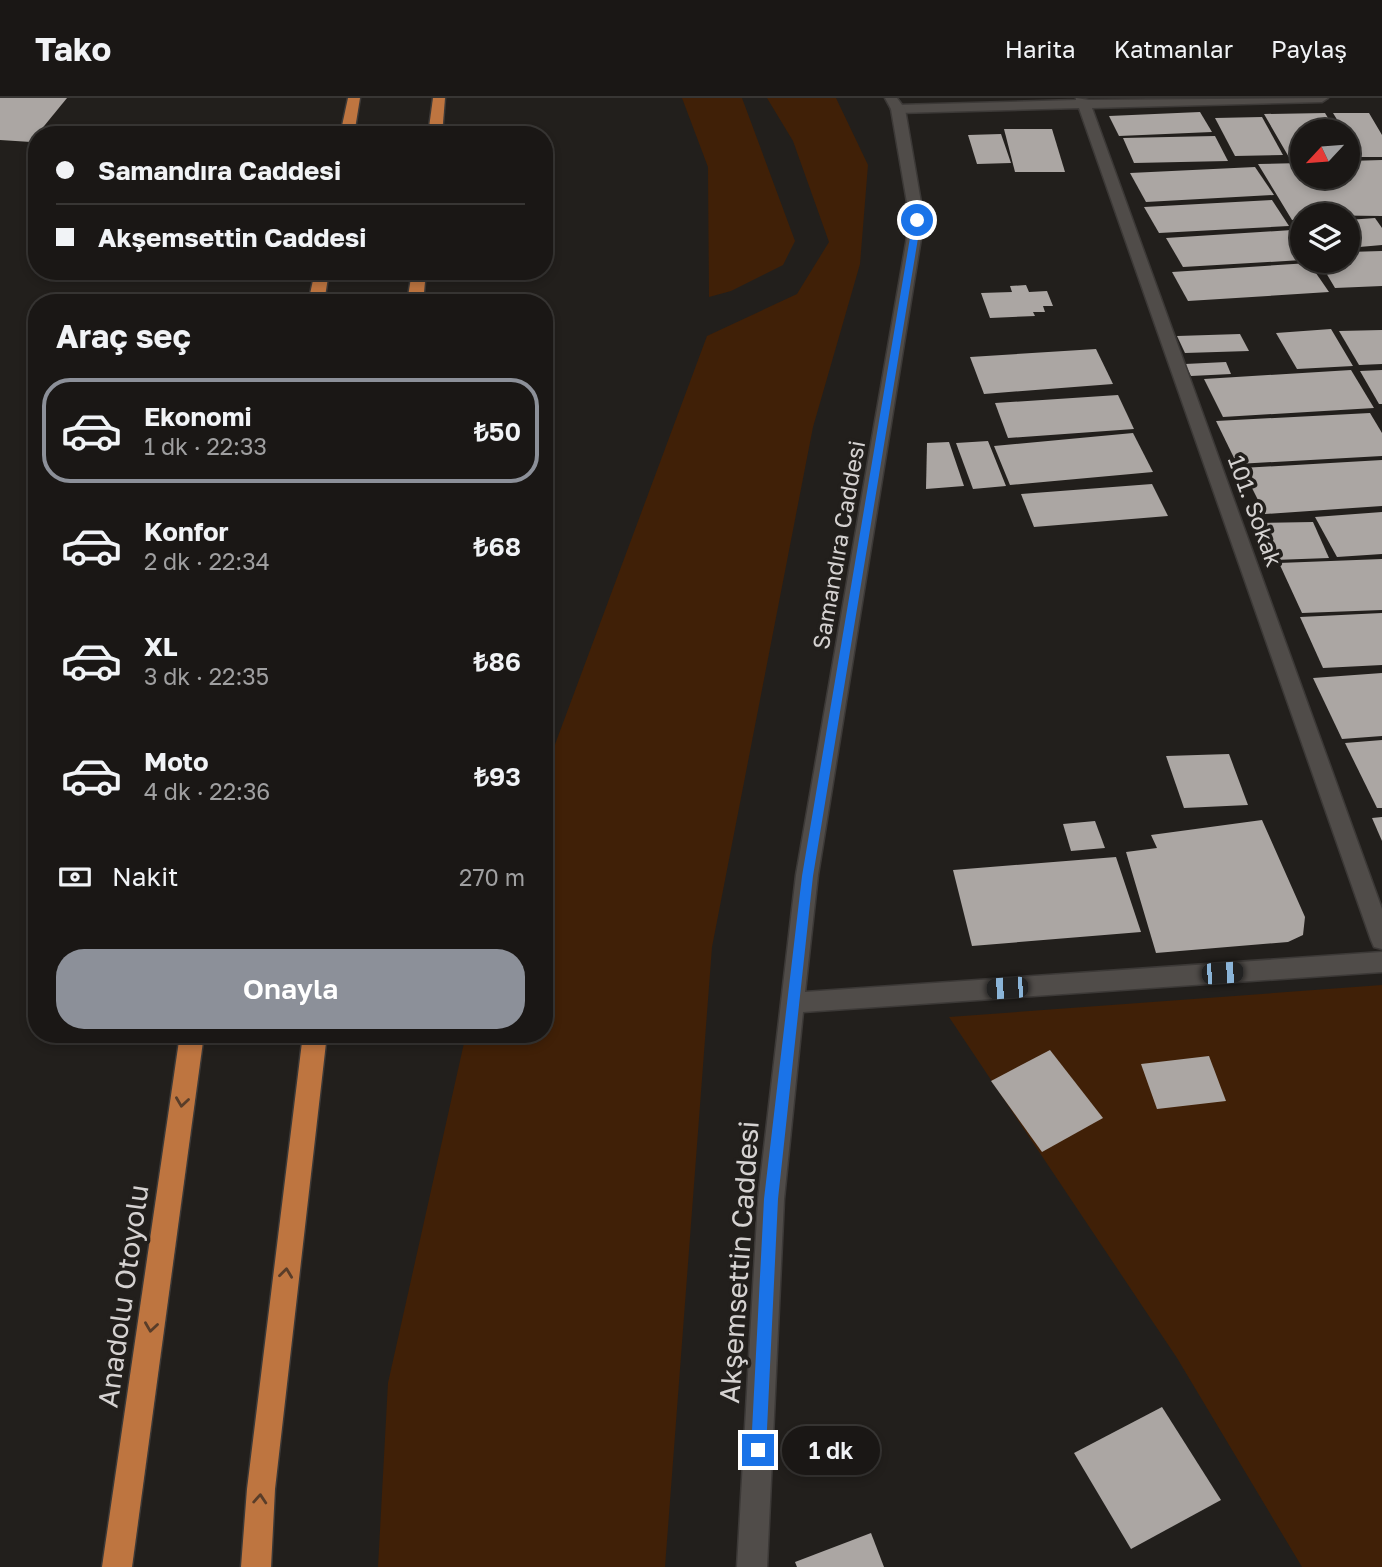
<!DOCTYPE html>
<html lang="tr">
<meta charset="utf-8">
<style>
:root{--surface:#1a1715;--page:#23201e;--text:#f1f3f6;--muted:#9f9fa0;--line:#383634;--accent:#8c9099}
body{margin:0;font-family:"Golos Text",sans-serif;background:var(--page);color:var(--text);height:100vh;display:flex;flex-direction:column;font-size:26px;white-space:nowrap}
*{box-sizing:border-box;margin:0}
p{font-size:23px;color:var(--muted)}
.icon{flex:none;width:38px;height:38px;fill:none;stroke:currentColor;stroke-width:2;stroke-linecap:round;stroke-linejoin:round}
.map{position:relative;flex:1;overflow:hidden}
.side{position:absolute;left:28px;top:196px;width:525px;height:749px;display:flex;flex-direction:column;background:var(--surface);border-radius:28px;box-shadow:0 4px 10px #0003,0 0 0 2px var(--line)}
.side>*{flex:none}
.guide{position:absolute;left:28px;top:28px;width:525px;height:154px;border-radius:28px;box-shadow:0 4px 10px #0003,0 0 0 2px var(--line);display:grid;align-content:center;height:154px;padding:0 28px;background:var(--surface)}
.needle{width:46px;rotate:244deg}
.fabs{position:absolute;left:1290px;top:21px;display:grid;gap:14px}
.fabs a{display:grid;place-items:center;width:70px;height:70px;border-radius:50%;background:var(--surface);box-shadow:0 4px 10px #0003,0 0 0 2px var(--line);font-size:35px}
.end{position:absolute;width:32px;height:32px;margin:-16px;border:9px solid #1a73e8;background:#fff;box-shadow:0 0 0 4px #fff}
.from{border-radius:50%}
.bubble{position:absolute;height:49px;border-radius:24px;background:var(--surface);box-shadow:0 4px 10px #0003,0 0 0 2px var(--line);font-size:23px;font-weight:600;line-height:49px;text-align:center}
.car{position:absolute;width:21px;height:42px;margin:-21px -10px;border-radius:9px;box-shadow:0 0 5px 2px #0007;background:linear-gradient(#222 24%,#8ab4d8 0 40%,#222 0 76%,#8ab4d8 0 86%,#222 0)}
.guide b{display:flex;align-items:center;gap:24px;height:66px;font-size:26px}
.guide b+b{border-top:2px solid var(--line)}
.guide i{width:18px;height:18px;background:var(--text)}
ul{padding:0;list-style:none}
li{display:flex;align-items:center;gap:21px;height:105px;margin:0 14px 10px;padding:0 14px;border:4px solid transparent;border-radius:28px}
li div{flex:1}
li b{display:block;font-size:26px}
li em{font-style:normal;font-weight:600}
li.selected{border-color:var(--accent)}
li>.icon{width:63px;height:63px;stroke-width:1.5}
h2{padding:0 28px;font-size:32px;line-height:84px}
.pay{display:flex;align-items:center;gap:18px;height:77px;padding:0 28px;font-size:26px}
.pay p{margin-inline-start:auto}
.primary-button{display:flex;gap:14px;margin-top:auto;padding:14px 28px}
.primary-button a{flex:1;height:80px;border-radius:28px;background:var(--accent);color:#fff;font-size:28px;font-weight:600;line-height:80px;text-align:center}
header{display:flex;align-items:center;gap:42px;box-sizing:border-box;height:98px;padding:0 35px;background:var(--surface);border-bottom:2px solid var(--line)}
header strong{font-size:33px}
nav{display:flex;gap:38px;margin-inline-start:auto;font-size:24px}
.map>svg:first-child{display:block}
.green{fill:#402007}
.building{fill:#aba6a3}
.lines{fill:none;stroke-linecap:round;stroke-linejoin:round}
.minor-casing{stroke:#3c3937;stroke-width:3}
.secondary-casing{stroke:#3c3937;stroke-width:3}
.motorway-casing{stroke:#3c3937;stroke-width:3}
.minor{fill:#504c49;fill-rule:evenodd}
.secondary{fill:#504c49;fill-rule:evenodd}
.motorway{fill:#be7540;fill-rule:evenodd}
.oneway{stroke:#593d29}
.route{fill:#1a73e8}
.labels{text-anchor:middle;stroke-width:7;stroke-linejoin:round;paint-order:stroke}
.street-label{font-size:23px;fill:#d5d2d1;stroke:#221f1c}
.near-street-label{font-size:28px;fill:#d5d2d1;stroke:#221f1c}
</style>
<header>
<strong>Tako</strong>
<nav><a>Harita</a><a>Katmanlar</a><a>Paylaş</a></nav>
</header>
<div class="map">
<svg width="1382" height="1469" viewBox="0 0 1382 1469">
<rect width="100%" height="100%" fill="#221f1c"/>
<g class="green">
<polygon points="682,0 742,0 795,143 783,167 731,193 709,199 708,69"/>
<polygon points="767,0 836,0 868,67 860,166 813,329 712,849 665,1469 378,1469 388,1285 466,936 544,936 544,676 707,238 797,196 829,144 793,43"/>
<polygon points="1382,887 1382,1469 1302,1469 1177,1260 949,919"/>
</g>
<g class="building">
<polygon points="0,0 67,0 31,44 0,42"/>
<polygon points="1200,14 1212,34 1119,38 1109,18"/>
<polygon points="1325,15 1336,33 1302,33 1302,61 1290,61 1264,16"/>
<polygon points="1333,15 1369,15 1382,37 1382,59 1359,59 1348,40 1348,33 1344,33"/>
<polygon points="1262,19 1283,57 1235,58 1215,20"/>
<polygon points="1004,31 1052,31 1065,74 1015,74"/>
<polygon points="1001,36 1011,65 977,66 968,37"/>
<polygon points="1215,38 1228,63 1134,65 1123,40"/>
<polygon points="1382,62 1382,118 1302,117 1302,121 1292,122 1258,66 1302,65 1302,79 1348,79 1348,63"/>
<polygon points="1255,69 1274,97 1146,104 1130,75"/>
<polygon points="1272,102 1289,128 1159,135 1144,109"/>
<polygon points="1375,120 1382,130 1382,147 1348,150 1348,122"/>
<polygon points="1292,132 1302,147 1302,162 1183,169 1166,140"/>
<polygon points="1382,153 1382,188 1335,190 1319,163 1348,163 1348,154"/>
<polygon points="1309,165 1329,194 1188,203 1172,174"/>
<polygon points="1026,187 1029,194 1047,193 1053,208 1043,208 1045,214 1033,214 1035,218 990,220 981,195 1012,194 1010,188"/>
<polygon points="1331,231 1353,268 1297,271 1276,235"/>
<polygon points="1382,232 1382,266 1359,267 1339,233"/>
<polygon points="1240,236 1249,253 1185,255 1177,238"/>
<polygon points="1096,251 1113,286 984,296 970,259"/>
<polygon points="1226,264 1231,276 1191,278 1185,266"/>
<polygon points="1351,272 1374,310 1223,319 1204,281"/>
<polygon points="1382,272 1382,306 1379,306 1360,273"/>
<polygon points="1118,297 1134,331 1008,340 995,305"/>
<polygon points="1370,315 1382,335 1382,358 1237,366 1216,323"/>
<polygon points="1133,335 1153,374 1010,387 994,348"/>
<polygon points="988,343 1006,388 973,391 956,345"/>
<polygon points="949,344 964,388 926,391 927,345"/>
<polygon points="1382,362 1382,408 1265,416 1242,370"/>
<polygon points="1152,386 1168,418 1034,429 1021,396"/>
<polygon points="1382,414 1382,456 1337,459 1315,419"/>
<polygon points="1313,424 1329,460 1274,462 1259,425"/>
<polygon points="1382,461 1382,512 1302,515 1279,465"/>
<polygon points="1382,515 1382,567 1323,570 1300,519"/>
<polygon points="1382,575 1382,638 1342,641 1313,580"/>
<polygon points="1382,642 1382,710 1377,710 1345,645"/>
<polygon points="1229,656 1248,707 1184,710 1166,658"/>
<polygon points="1382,719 1382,743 1372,720"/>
<polygon points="1262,722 1305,819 1303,837 1288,844 1156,855 1126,754 1157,750 1151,737"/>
<polygon points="1095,723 1105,750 1071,753 1063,726"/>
<polygon points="1116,759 1141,834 972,848 953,772"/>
<polygon points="1050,952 1103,1020 1042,1054 991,983"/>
<polygon points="1209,958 1226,1003 1157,1011 1141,966"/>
<polygon points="1162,1309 1221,1402 1131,1451 1074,1355"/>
<polygon points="871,1435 884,1469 797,1469 795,1464"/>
</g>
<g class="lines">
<g class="minor-casing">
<polygon id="minor" points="1076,0 1089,2 1328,0 1322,4 1092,10 1382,811 1382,851 1374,849 1371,842 1079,10 898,15 891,11 898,7 1076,2"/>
</g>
<g class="secondary-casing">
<polygon id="secondary" points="885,0 897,0 905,11 924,122 818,777 805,894 1382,854 1382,874 803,914 784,1101 767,1469 737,1469 758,1101 796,777 910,122 891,11"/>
</g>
<g class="motorway-casing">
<g id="motorway">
<polygon points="348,0 360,0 354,37 340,37"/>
<polygon points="433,0 445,0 442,37 428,37"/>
<polygon points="315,173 329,173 324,205 308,205"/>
<polygon points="412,173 426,173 423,205 407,205"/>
<polygon points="180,936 204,936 132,1469 102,1469"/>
<polygon points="303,936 327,936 275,1391 271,1469 241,1469 247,1391"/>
</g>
</g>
<use href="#minor" class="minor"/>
<use href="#secondary" class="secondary"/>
<use href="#motorway" class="motorway"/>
</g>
<defs><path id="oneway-chevron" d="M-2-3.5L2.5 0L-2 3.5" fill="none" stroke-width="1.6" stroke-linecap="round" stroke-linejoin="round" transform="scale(1.75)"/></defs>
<g class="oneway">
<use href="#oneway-chevron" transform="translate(182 1004) rotate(98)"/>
<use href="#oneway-chevron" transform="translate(286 1175) rotate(-83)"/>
<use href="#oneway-chevron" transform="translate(151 1229) rotate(98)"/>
<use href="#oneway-chevron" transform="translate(260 1401) rotate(-86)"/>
</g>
<polygon class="route" points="917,120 921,122 813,778 778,1101 766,1352 764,1357 758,1359 753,1357 751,1352 764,1101 802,778 913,122"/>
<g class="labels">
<g class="street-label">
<text transform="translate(1255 413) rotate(70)" y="8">101. Sokak</text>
<text transform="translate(839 447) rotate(-80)" y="8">Samandıra Caddesi</text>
</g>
<g class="near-street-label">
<text transform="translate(739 1164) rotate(-86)" y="10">Akşemsettin Caddesi</text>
<text transform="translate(123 1198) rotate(-82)" y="10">Anadolu Otoyolu</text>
</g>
</g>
</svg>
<div class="fabs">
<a><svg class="needle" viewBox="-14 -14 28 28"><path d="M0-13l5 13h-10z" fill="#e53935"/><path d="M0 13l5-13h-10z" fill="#9f9fa0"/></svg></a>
<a><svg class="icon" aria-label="layers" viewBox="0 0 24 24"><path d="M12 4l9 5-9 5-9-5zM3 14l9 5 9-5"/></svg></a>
</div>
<i class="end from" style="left:917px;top:122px"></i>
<i class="end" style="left:758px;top:1352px"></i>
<div class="bubble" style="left:782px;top:1328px;width:98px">1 dk</div>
<i class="car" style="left:1222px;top:875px;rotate:86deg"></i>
<i class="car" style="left:1007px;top:890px;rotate:266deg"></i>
<div class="guide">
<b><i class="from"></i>Samandıra Caddesi</b>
<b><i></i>Akşemsettin Caddesi</b>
</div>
<section class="side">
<h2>Araç seç</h2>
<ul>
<li class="selected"><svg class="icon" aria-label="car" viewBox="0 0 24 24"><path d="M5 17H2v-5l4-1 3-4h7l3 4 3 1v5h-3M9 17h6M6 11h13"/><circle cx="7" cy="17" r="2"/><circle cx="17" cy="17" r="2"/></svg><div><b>Ekonomi</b><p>1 dk · 22:33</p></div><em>₺50</em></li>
<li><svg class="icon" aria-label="car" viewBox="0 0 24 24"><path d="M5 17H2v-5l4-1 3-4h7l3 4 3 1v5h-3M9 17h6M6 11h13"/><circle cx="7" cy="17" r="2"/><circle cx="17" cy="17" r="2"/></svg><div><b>Konfor</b><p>2 dk · 22:34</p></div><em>₺68</em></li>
<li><svg class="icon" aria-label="car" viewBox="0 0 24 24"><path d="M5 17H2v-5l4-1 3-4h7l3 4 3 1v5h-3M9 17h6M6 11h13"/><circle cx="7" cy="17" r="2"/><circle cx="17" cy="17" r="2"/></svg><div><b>XL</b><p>3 dk · 22:35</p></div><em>₺86</em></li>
<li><svg class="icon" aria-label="car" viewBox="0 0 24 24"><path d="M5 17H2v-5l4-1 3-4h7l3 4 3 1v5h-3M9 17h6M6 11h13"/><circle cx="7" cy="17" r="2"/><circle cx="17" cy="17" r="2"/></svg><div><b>Moto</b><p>4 dk · 22:36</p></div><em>₺93</em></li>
</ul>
<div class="pay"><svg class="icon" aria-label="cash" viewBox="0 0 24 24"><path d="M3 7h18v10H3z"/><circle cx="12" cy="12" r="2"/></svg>Nakit<p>270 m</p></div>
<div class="primary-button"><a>Onayla</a></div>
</section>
</div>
